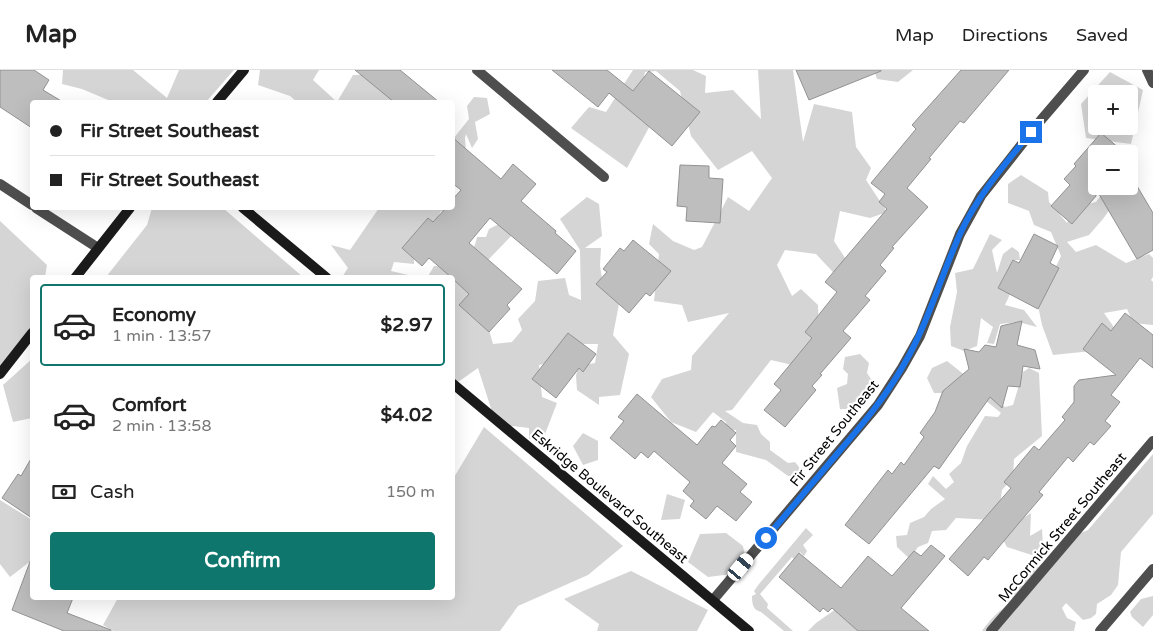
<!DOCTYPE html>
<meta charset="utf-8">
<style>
:root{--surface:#fff;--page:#f2f2f2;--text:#222;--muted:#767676;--line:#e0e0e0;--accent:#0f766e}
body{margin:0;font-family:"Varela Round",sans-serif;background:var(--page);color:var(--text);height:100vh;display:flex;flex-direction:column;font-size:19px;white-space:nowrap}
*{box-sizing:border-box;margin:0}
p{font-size:16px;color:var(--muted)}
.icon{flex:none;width:28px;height:28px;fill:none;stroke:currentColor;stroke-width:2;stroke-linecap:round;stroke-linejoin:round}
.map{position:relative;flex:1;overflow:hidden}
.sheet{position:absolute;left:30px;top:205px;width:425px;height:325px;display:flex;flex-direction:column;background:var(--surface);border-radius:5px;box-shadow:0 5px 20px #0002}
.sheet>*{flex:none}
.guide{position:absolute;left:30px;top:30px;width:425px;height:110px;border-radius:5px;box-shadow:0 5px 20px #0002;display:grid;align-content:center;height:110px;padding:0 20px;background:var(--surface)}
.tools{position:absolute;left:1088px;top:15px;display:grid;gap:10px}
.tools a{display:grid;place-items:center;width:50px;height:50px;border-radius:5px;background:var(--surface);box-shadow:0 5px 20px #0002;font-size:25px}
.end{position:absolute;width:22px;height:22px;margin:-11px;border:6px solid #1a73e8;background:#fff;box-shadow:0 0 0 2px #fff}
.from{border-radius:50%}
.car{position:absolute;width:15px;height:30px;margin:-15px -8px;border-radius:6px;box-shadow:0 0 4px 1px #0007;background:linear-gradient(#fff 24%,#345 0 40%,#fff 0 76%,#345 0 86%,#fff 0)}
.guide b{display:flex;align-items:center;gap:18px;height:48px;font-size:19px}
.guide b+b{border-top:1px solid var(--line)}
.guide i{width:12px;height:12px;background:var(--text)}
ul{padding:9px 0 0;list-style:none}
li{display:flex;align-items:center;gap:15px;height:82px;margin:0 10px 8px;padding:0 10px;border:2px solid transparent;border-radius:5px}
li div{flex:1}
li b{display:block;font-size:19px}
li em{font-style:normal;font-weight:700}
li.active{border-color:var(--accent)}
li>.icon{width:45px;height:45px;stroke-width:1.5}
.pay{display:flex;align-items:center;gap:12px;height:55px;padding:0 20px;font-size:19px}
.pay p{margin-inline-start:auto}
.button{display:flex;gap:10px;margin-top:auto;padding:10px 20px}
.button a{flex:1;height:58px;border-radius:5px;background:var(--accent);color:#fff;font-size:20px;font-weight:700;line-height:58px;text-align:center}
header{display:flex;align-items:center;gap:30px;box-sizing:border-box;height:70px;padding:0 25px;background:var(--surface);border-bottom:1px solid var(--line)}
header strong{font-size:24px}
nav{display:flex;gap:28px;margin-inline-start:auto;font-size:18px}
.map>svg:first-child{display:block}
.green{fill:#d5d5d5;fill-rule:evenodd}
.building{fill:#bebebe;stroke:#929292}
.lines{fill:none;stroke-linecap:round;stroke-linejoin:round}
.lane{stroke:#4e4e4e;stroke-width:10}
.street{stroke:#4e4e4e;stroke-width:10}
.secondary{stroke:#1b1b1b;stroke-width:10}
.route{stroke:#1a73e8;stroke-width:6}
.labels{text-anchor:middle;stroke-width:4.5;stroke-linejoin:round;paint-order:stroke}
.street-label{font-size:14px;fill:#000;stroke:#fff}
</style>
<header>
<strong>Map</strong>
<nav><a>Map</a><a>Directions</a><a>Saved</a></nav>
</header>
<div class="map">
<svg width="1153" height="561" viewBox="0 0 1153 561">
<rect width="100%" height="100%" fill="#fff"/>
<g class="green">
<polygon points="63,0 133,0 167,28 179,0 234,0 206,32 113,32 82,19 62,14"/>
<polygon points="260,0 319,0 313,10 337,32 353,5 385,4 405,31 405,32 297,32 290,26 258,15"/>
<polygon points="633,0 693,0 706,6 705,23 733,20 761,49 758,0 793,0 803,72 814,34 852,42 856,77 871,98 866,110 887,142 870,148 840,141 834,171 858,208 846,216 816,184 785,180 777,195 792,226 801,219 818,235 820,288 801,297 771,290 732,340 725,341 743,353 757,355 761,364 770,372 770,380 788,393 795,392 799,397 799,405 788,406 766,390 736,382 736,360 727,360 726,352 713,342 696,362 671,352 651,327 662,309 691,300 692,286 729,243 688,252 682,235 654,231 659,184 649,174 653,154 673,171 694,180 702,177 728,127 749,141 772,108 752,81 718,100 691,66 680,21 656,1 645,2 641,19 652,52 627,98 571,58 589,37 606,42"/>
<polygon points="874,0 913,0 898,12 877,9"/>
<path d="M1110,2L1143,20L1131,74L1086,68L1081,34ZM1096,24H1129V56H1096Z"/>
<polygon points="474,27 487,28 490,44 475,52 478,69 472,78 466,64 465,68 466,81 453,69 469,49 467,36"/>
<polygon points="1021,105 1048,122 1049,132 1067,153 1073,137 1096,132 1108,116 1119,126 1103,149 1089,165 1067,172 1076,182 1096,175 1126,193 1149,184 1153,188 1153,207 1151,210 1153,212 1153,255 1133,253 1127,239 1104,243 1118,263 1092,281 1053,285 1042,255 1036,226 1049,211 1061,186 1051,162 1034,155 1029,141 1008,133 1008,114"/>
<path d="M587,127L599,134L602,166L585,178H601L600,196L603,215L619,234L613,265L629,284L620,325L599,327V335L577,320L576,306L578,296L595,293L598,274H576L570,263L571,289L539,295L542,327L557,333L545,364L529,369V358L496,354L478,298L458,312L453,310L452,208H427L434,196C441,196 449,197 455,196C468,193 475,178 477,167H486L489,159L505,151L516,161L489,189L481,208L487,253L493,274L512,272L522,260L518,249L535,231L538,211L565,208L569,225L581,230L580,180L560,149Z"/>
<polygon points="152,138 223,138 303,207 106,207 147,155"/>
<polygon points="379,138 447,138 454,143 451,150 441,141 435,153 414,180 414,194 394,192 391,201 417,207 342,207 348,198 331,175 350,180"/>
<polygon points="0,151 47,195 45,207 32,208 32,258 0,310"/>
<polygon points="990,164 1002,170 992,180 997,203 1003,184 1012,177 1019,182 1020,190 1013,190 998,218 1010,224 1005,235 1024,240 1037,257 1018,252 1000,254 994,274 987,273 993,257 981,248 977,276 964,281 951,276 950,257 957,222 955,203 973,199"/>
<polygon points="860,284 869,293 867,303 873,312 873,326 863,329 856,339 840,339 837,318 847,314 848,304 843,299 845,287"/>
<polygon points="32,289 32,348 13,352 3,315"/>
<polygon points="947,291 1005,337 1013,335 1023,302 1029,298 1039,303 1042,366 1014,389 1013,408 1002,420 999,444 1017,452 1031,443 1030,466 1042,459 1043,476 1032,485 1007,477 992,450 956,448 946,460 932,461 928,473 918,477 910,489 897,477 896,466 907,465 910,453 924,447 931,439 945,429 928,414 933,406 946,419 954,412 949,404 961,393 967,376 985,346 998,347 1001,343 959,309 944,323 934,323 927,308 932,298"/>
<polygon points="484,357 623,476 588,505 518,536 500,561 113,561 103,555 118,528 452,528 453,409"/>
<polygon points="583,363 598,371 598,390 583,395 573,376"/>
<path d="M1153,384V444L1121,482L1118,515L1111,525L1097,534L1096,544L1091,548L1083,550L1066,533L1062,538L1067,548L1076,552L1074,561H982C990,549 1001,539 1013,531L1011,518L1044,492L1071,467L1088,460Z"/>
<polygon points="667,424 685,430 680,449 661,450"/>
<polygon points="0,430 32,450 32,490 10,507 0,494"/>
<path d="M806,458L813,465L803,475L807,481L804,486L800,482L794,489L792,487L760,524L768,534L767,538L793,561H784L761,542C753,540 752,534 752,526L756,524L754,521L759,514Z"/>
<polygon points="726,463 743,476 748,502 708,507 688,492 700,464"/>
<polygon points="631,501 708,540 697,561 597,561 599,554 564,529"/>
<polygon points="1153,526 1153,545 1143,557 1132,547 1130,542 1141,529"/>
<polygon points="836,539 873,561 808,561 816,553"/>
</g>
<g class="building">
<polygon points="0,0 34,0 49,10 43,20 63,32 32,32 32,58 0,37"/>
<polygon points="355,0 400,0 439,32 394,32"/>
<polygon points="552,0 607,0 633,21 649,1 700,42 672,76 609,23 598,37"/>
<polygon points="796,0 881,0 881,1 809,30"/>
<polygon points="961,0 1009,0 964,53 960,51 929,88 931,89 907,118 928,137 892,177 894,178 880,195 886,201 865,226 870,230 843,261 851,268 820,304 822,305 812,316 816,320 785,357 764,340 781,320 774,314 812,268 805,262 837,222 825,212 887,139 879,132 885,124 871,113 916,59 912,55"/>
<polygon points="1101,63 1126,84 1096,84 1096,116 1137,116 1153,143 1153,180 1137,189 1096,119 1096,126 1072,154 1051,136 1070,115 1064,109 1076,96 1074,94"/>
<polygon points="452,67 501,109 513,94 536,114 521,131 556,161 555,163 576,181 557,204 490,148 469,173 522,219 507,235 510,239 489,262 459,235 469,224 452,208 429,188 422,196 402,178 428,148 433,152 446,138 452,138 452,130 461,120 452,113"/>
<polygon points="680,95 709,96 709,108 723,109 720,153 686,151 687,137 677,136"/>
<polygon points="1034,164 1058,176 1050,193 1059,198 1038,239 998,218 1013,190 1019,193"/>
<polygon points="633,170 671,201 650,226 646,223 629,243 596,214 607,202 603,199 620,178 624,181"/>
<polygon points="1125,243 1153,265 1153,298 1140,288 1111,325 1120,332 1105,351 1111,356 1094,375 1090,372 1073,392 1068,387 1039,422 1043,425 1019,453 988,490 984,487 968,506 949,489 1011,418 1004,412 1034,376 1039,380 1065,350 1062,347 1074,332 1074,316 1079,310 1116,305 1083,279 1102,253 1111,261"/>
<polygon points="1022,251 1017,275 1035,280 1040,299 1023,296 1020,317 1008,316 1002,338 990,327 939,399 934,396 869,474 845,455 888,400 892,404 901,392 904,395 924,367 920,363 935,342 943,321 969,299 964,279 979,282 985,275 996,277 1001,256"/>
<polygon points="568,263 596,284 583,302 579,298 556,328 532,309"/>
<polygon points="637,324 697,375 712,356 715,357 721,350 736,363 730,370 736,376 722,393 747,414 740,422 752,432 736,451 717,436 706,449 690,436 694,431 683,421 690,412 654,381 648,388 641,382 635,389 610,368 624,351 618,347"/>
<polygon points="32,387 32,448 2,428 18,404 21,406"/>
<polygon points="931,475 945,486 901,538 929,561 858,561 832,538 828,542 823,538 820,542 779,507 799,483 841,518 868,486 892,506 914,481 921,486"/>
<polygon points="31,489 32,528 73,528 67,543 111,560 111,561 64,561 12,540"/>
</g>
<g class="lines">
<g class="lane">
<polyline points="991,561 1153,371"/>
<polyline points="1100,561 1153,499"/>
</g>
<g class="street">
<polyline points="477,0 604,107"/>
<polyline points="1147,0 1153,13"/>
<polyline points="0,114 32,135"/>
<polyline points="36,138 98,178"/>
<polyline points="713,530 878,335 902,298 920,266 960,164 981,126 1041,50 1084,0"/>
</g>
<g class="secondary">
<polyline points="217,32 244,0"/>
<polyline points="243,138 327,208"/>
<polyline points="75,208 130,138"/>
<polyline points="0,304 32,263"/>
<polyline points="452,313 749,561"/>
</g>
</g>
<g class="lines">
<path class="route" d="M766,468C790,440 813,412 837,384C861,356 885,328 903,296C928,254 940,208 960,164C977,126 1005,94 1031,62"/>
</g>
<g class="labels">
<g class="street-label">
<text transform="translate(834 363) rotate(-51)" y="5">Fir Street Southeast</text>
<text transform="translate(610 426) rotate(40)" y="5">Eskridge Boulevard Southeast</text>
<text transform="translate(1062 457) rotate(-50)" y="5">McCormick Street Southeast</text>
</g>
</g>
</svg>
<div class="tools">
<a>+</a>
<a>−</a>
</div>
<i class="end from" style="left:766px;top:468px"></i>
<i class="end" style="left:1031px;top:62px"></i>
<i class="car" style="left:741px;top:497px;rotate:40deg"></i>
<div class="guide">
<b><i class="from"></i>Fir Street Southeast</b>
<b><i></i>Fir Street Southeast</b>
</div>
<section class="sheet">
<ul>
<li class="active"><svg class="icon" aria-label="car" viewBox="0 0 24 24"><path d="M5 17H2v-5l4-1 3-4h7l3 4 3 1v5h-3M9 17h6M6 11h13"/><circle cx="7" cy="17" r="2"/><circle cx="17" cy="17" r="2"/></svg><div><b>Economy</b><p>1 min · 13:57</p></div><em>$2.97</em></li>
<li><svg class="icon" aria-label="car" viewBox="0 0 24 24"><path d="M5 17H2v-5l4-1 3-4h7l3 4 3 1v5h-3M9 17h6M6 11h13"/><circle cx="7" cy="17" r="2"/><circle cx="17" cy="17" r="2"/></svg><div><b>Comfort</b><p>2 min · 13:58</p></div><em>$4.02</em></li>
</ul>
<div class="pay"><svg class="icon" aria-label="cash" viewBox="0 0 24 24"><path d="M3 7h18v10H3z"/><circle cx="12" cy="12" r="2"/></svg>Cash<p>150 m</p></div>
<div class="button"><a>Confirm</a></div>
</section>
</div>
